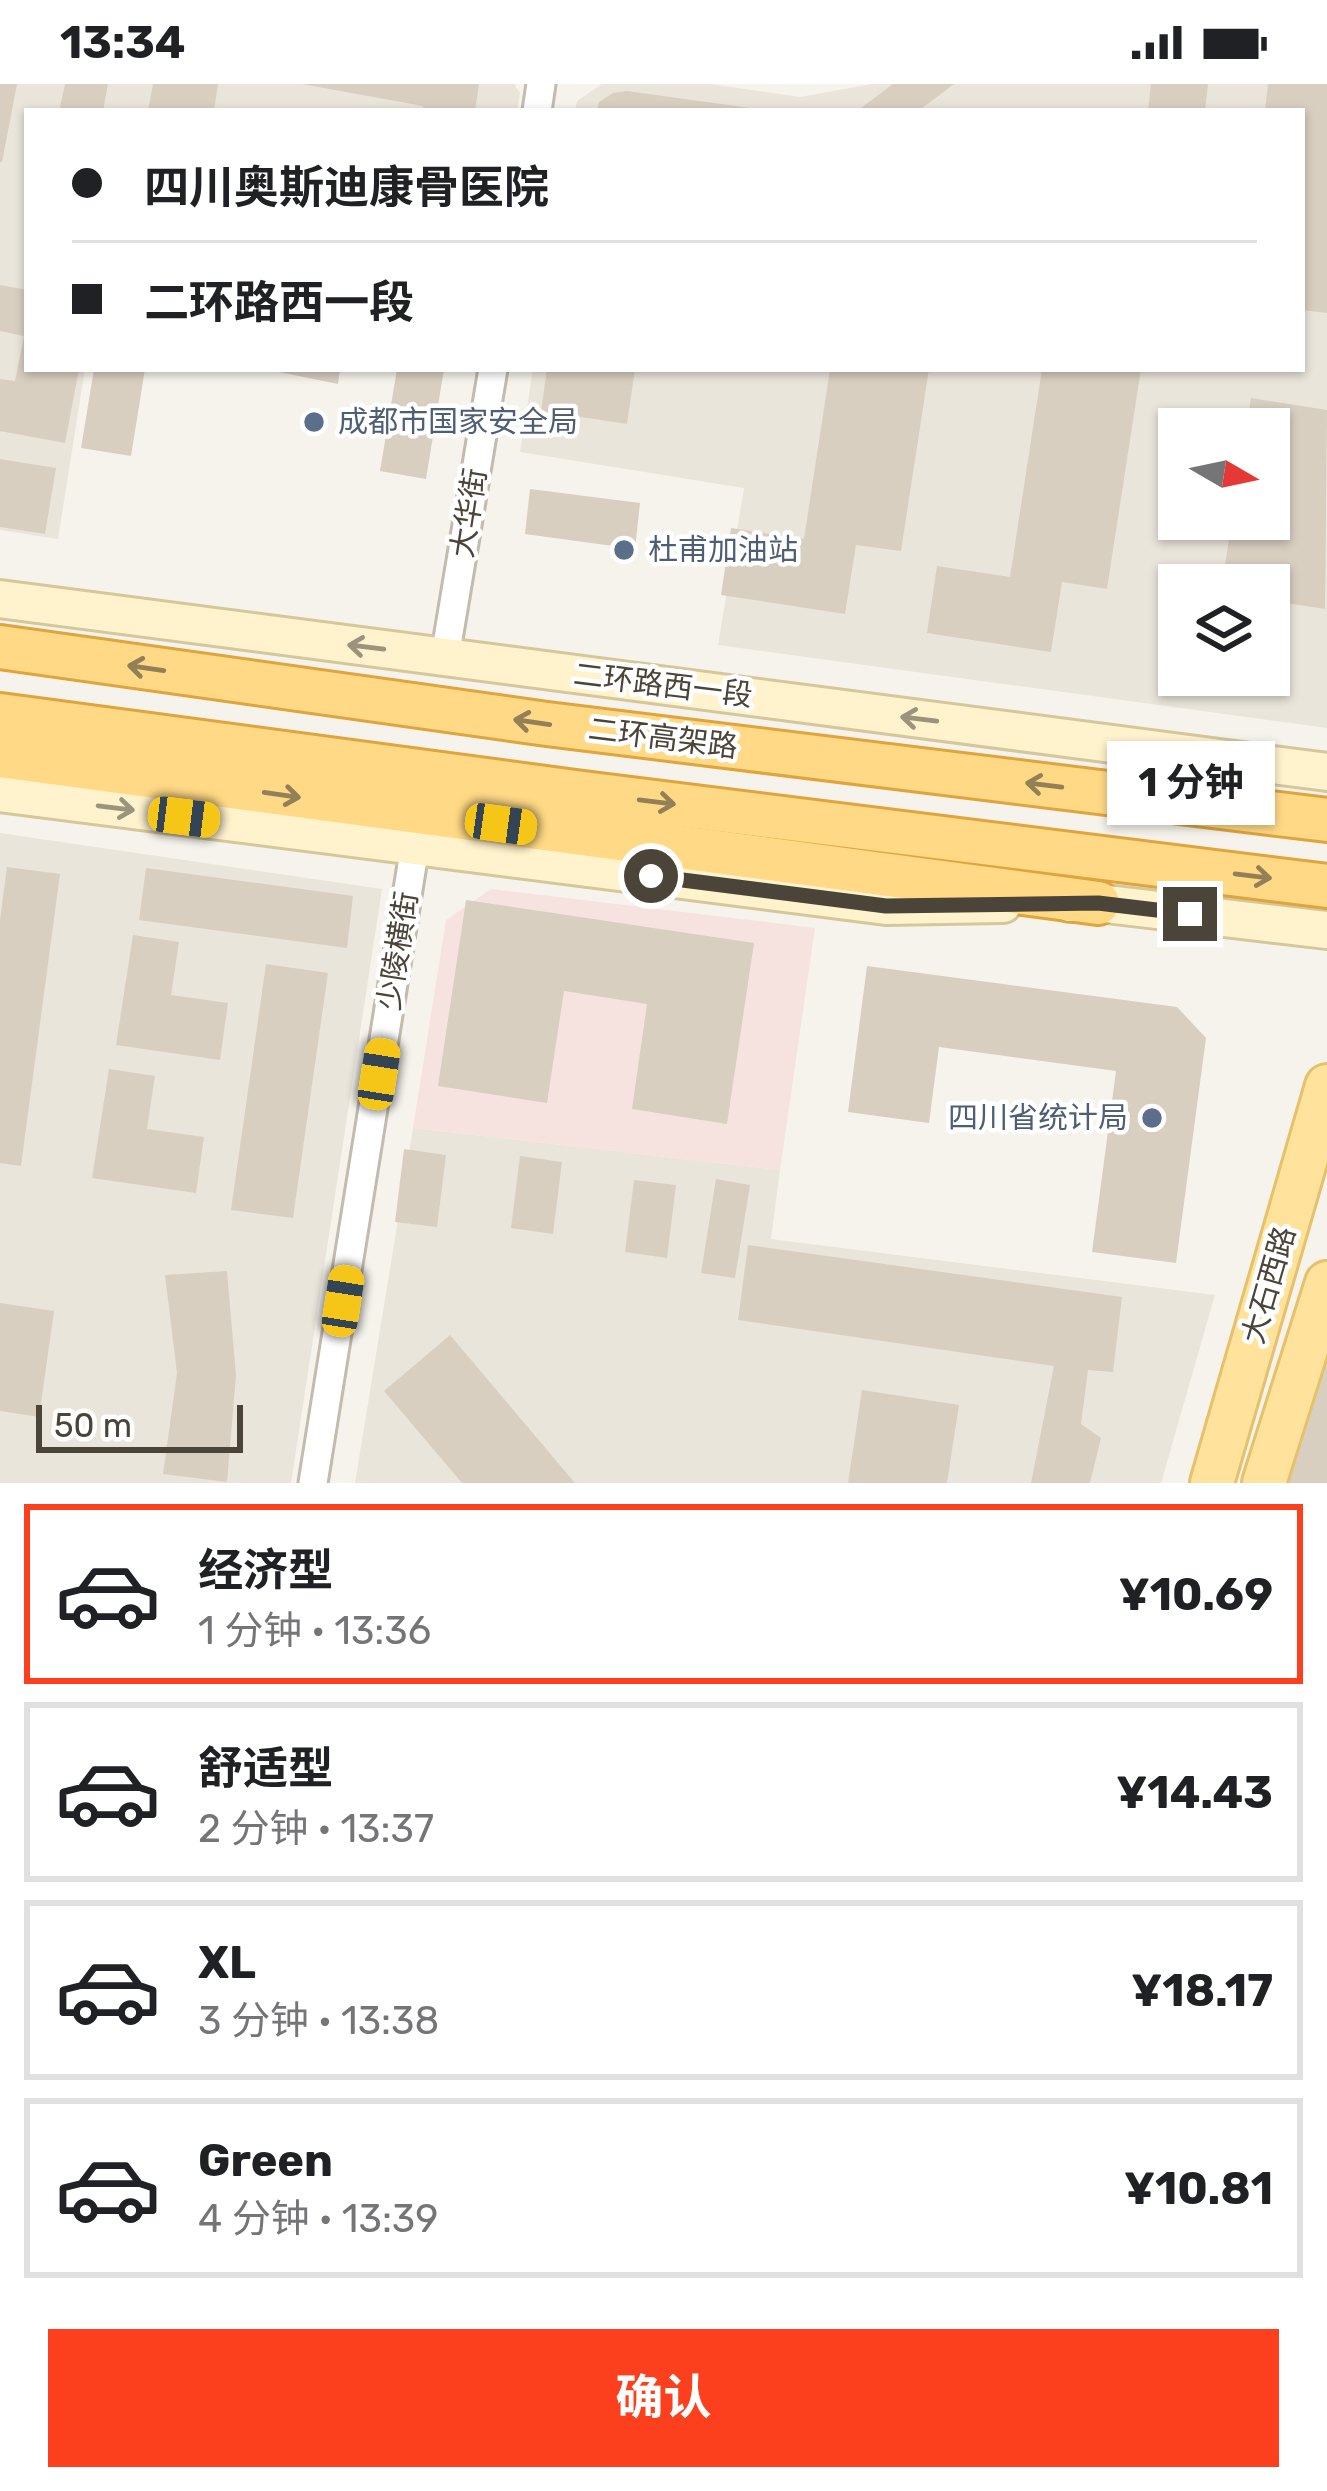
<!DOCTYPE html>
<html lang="zh">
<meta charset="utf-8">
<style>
:root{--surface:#fff;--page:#f6f6f6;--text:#202124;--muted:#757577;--line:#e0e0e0;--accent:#fc3f1d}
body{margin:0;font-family:Rubik,"Noto Sans SC",sans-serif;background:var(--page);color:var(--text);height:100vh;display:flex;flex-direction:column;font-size:45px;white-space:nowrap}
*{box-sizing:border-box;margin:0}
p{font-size:39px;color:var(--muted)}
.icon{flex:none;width:66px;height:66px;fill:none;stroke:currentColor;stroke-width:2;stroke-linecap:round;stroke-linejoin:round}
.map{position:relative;height:1399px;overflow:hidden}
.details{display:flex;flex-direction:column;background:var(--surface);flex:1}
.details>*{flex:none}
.hud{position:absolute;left:24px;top:24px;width:1281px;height:264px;border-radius:0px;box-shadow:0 3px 9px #0004;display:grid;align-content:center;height:264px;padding:0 48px;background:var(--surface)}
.needle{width:78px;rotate:99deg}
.controls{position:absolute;left:1158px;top:324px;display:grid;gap:24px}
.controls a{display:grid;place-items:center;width:132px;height:132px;border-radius:0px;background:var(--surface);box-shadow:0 3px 9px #0004;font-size:60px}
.scale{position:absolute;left:36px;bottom:30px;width:207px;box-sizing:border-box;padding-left:12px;border:6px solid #4b4439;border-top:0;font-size:33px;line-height:42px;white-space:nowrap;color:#4b4439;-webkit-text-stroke:9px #fff;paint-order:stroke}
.end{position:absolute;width:54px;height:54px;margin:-27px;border:15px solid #4b4439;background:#fff;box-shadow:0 0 0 6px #fff}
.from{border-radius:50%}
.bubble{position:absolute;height:84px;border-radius:0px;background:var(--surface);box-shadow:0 3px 9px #0004;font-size:39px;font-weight:700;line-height:84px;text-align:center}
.car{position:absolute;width:36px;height:72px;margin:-36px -18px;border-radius:15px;box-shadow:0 0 9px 3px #0007;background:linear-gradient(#f5c518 24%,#345 0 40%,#f5c518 0 76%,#345 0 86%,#f5c518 0)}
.hud b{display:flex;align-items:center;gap:42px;height:114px;font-size:45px}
.hud b+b{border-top:3px solid var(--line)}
.hud i{width:30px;height:30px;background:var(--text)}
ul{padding:21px 0 0;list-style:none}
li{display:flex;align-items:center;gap:36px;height:180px;margin:0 24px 18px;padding:0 24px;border:6px solid var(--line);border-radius:0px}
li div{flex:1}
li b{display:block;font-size:45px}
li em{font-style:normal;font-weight:700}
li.selected{border-color:var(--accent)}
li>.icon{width:108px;height:108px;stroke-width:1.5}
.action{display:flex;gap:24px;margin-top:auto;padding:24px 48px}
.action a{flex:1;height:138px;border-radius:0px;background:var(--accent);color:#fff;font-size:48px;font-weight:700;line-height:138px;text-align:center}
.status{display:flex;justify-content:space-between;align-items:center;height:84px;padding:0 60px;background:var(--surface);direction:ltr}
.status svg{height:33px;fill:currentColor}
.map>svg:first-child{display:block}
.residential{fill:#eae5da;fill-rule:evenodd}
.medical{fill:#f6e3e0}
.building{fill:#d8cfc1}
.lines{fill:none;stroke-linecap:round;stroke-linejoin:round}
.minor-casing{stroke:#c2bbae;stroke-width:33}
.secondary-casing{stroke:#d6c79b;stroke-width:42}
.primary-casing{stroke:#e6c16a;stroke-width:48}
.trunk-casing{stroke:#e0a43c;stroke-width:48}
.minor{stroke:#fff;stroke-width:27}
.secondary{stroke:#fff3cd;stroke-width:36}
.primary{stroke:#ffe39c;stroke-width:42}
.trunk{stroke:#ffd985;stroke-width:42}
.oneway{stroke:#9c937c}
.oneway2{stroke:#938057}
.route{stroke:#4b4439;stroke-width:15}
.service-dot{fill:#5c6f8a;stroke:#fff;stroke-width:4.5}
.labels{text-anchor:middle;stroke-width:9;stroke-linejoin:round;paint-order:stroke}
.service-label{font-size:30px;fill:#4e5e75;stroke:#fff;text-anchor:start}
.street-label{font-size:30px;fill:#4b4439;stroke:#fff}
</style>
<div class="status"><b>13:34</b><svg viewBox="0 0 49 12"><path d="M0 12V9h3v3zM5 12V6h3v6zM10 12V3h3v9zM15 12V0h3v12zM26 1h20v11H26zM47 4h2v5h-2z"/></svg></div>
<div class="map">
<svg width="1327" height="1399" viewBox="0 0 1327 1399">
<rect width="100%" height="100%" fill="#f6f3ec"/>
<g class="residential">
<polygon points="0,0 514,0 520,9 517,27 27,27 27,285 85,285 58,455 0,446"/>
<path d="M602,0H710L800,13L872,0H1327V644L718,561L744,404L520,368L533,285H1302V27H575L577,17ZM1179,345H1269V435H1179ZM1179,501H1269V591H1179Z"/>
<polygon points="0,749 382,805 291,1399 0,1399"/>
<polygon points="413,1044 780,1086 771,1155 1215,1211 1161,1399 355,1399"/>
</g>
<polygon class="medical" points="491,805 815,844 780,1086 413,1044 446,836"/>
<g class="building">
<polygon points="0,0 17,0 2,78 0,78"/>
<polygon points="65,0 108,0 103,27 59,27"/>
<polygon points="153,0 218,0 214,27 148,27"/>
<polygon points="302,0 479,0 475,27 423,27 423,22"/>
<polygon points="893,0 954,0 918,27 857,27"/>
<polygon points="1151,0 1208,0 1205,27 1148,27"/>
<polygon points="1268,0 1327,0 1327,229 1302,226 1302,27 1265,27"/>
<polygon points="627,7 750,24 750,27 597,27 599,18 613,9"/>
<polygon points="0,201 27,206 27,285 79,285 65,359 0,347 0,295 15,297 24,252 0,247"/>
<polygon points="94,285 145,285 131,372 81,364"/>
<polygon points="264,285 340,285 338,300"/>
<polygon points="397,285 444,285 426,395 380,387"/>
<polygon points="547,285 635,285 627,340 541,327"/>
<polygon points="830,285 929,285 901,467 856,461 845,530 721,511 731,444 804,455"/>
<polygon points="1042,285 1141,285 1107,505 1062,498 1051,568 927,549 937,482 1010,493"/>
<polygon points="1251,314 1327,326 1325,525 1286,519 1276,584 1269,583 1269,501 1222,501 1232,435 1269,435 1269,345 1246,345"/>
<polygon points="0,375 56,384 45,450 0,443"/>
<polygon points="530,405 640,419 635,465 525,450"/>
<polygon points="7,783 60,790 21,1082 0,1079 0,836"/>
<polygon points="146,784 353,812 347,864 139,836"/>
<polygon points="466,816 754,859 727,1040 632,1025 647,920 564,907 547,1019 438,1002"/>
<polygon points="133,851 179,858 171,911 228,919 220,976 116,961"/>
<polygon points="266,880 328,889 293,1134 231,1126"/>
<polygon points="867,882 1177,923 1206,954 1176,1179 1092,1168 1116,987 939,963 929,1039 848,1028"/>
<polygon points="109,985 155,992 147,1045 204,1053 196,1109 92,1094"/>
<polygon points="404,1065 446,1071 437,1143 395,1138"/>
<polygon points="520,1072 562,1078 553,1150 511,1144"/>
<polygon points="716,1095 750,1101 735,1194 701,1189"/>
<polygon points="634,1096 676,1101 667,1174 625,1168"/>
<polygon points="748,1161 1122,1213 1113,1288 1088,1286 1081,1340 1101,1354 1090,1399 1031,1399 1054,1282 738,1236"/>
<polygon points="227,1187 236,1291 227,1398 163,1390 177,1289 165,1191"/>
<polygon points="0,1219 54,1227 39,1333 0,1327"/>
<polygon points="450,1251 575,1399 462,1399 384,1307"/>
<polygon points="1327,1257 1327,1399 1282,1399"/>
<polygon points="862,1306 959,1321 947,1399 848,1399"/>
</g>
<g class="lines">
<g class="minor-casing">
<g id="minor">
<polyline points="537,27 541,0"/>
<polyline points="445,573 493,285"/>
<polyline points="313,1399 415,762"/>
</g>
</g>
<g class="secondary-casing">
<g id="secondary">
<polyline points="0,515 1327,688"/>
<polyline points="0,709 886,822 1003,820"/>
<polyline points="1070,819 1098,819 1327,846"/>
</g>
</g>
<g class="primary-casing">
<g id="primary">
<polyline points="1212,1399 1327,1002"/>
<polyline points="1264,1399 1327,1199"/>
</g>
</g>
<g class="trunk-casing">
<g id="trunk">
<polyline points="0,563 547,640 1327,736"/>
<polyline points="0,631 583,709 1327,802"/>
<polyline points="0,672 1098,819"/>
</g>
</g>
<use href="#minor" class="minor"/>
<use href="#secondary" class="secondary"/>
<use href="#primary" class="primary"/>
<use href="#trunk" class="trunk"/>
</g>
<defs><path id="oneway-shaft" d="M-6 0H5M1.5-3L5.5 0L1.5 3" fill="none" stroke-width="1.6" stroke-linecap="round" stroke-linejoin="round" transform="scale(3)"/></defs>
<g class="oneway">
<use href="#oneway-shaft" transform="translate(366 563) rotate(-173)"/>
<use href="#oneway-shaft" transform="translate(919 635) rotate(-173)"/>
<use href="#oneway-shaft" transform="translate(116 724) rotate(7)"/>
</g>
<g class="oneway2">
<use href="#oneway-shaft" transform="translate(146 584) rotate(-172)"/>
<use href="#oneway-shaft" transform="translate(532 638) rotate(-172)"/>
<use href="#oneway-shaft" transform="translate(1044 701) rotate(-173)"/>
<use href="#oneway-shaft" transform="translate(282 711) rotate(8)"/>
<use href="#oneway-shaft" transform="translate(657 718) rotate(7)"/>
<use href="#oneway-shaft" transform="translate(1253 792) rotate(7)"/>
</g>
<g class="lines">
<polyline class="route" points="651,792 886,822 1098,819 1190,830"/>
</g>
<g class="service-dot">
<circle cx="314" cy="338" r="12"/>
<circle cx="624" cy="466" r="12"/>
<circle cx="1152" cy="1034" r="12"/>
</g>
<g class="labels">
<g class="service-label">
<text x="338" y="348">成都市国家安全局</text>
<text x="648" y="476">杜甫加油站</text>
<text x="1128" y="1044" text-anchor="end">四川省统计局</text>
</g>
<g class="street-label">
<text transform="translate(469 429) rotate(-81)" y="10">大华街</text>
<text transform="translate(663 601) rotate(7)" y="10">二环路西一段</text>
<text transform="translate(663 654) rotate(7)" y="10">二环高架路</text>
<text transform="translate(398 867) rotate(-81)" y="10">少陵横街</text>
<text transform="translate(1269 1201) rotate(-74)" y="10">大石西路</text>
</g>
</g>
</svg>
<div class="controls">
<a><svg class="needle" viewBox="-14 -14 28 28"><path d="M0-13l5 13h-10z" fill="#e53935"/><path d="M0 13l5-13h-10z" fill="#757577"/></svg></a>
<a><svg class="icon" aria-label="layers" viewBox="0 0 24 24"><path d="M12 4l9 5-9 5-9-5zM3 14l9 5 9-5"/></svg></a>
</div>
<div class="scale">50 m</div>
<i class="end from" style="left:651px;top:792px"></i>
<i class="end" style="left:1190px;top:830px"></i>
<div class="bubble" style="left:1107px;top:657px;width:168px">1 分钟</div>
<i class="car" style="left:184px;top:733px;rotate:97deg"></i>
<i class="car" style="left:501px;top:740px;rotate:98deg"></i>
<i class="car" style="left:379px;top:990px;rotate:9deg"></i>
<i class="car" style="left:343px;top:1217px;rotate:9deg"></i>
<div class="hud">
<b><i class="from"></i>四川奥斯迪康骨医院</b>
<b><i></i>二环路西一段</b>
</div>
</div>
<section class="details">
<ul>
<li class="selected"><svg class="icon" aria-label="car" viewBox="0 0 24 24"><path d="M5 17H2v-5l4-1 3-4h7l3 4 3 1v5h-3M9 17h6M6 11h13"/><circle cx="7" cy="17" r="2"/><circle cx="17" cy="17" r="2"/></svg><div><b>经济型</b><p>1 分钟 · 13:36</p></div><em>¥10.69</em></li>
<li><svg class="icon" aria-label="car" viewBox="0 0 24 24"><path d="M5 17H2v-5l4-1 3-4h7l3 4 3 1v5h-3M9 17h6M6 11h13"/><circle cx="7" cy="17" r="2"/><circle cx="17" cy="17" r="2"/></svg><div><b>舒适型</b><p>2 分钟 · 13:37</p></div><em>¥14.43</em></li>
<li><svg class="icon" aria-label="car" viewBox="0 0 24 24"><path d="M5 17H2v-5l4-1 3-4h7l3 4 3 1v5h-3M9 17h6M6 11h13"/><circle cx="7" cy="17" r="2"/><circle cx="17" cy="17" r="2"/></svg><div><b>XL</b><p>3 分钟 · 13:38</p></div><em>¥18.17</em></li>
<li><svg class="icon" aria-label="car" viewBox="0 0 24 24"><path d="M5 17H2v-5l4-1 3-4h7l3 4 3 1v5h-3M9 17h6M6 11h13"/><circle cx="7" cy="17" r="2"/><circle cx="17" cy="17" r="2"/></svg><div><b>Green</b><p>4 分钟 · 13:39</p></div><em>¥10.81</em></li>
</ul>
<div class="action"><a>确认</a></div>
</section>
